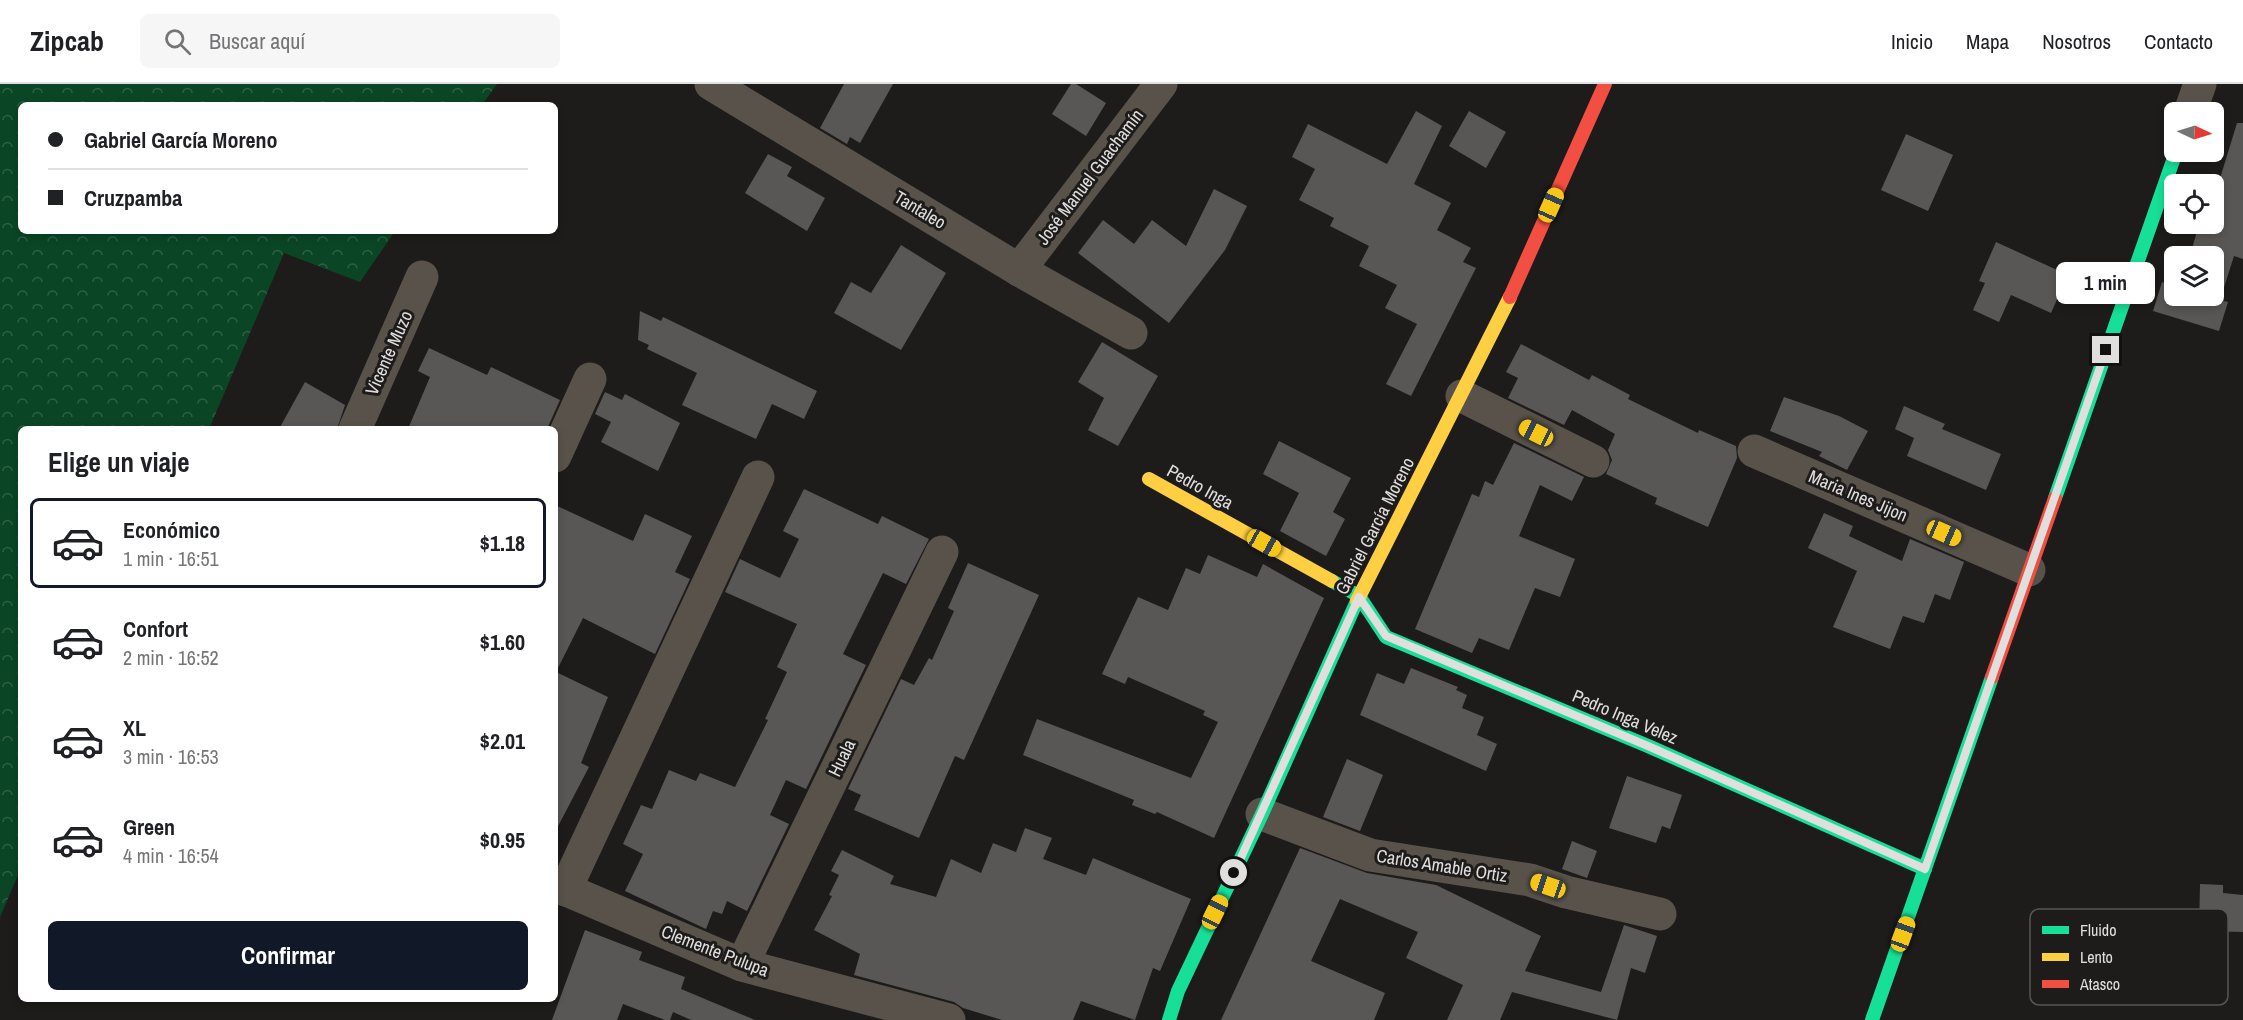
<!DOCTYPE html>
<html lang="es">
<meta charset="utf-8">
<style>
:root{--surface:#fff;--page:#f6f6f6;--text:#202124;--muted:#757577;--line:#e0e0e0;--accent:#111827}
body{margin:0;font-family:"Archivo Narrow",sans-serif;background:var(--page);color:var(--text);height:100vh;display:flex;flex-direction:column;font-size:22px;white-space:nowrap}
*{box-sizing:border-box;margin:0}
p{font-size:20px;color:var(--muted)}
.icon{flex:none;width:33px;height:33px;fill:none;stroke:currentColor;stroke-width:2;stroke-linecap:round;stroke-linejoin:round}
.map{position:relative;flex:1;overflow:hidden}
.panel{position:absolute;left:18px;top:342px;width:540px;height:576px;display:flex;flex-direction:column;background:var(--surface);border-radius:9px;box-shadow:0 3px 9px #0003}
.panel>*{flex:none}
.hud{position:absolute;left:18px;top:18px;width:540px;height:132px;border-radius:9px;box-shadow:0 3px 9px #0003;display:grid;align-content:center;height:132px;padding:0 30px;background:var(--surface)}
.needle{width:39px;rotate:94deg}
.tools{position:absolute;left:2164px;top:18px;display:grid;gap:12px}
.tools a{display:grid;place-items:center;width:60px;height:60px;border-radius:9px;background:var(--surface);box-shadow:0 3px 9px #0003;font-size:30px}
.end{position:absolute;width:27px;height:27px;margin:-14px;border:8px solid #e0dfdd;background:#111;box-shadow:0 0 0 3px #111}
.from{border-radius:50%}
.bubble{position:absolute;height:42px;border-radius:9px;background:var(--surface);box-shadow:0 3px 9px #0003;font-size:20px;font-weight:800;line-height:42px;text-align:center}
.car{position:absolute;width:18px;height:36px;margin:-18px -9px;border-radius:8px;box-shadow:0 0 4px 2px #0007;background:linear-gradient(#f5c518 24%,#345 0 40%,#f5c518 0 76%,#345 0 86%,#f5c518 0)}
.hud b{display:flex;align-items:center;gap:21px;height:57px;font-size:22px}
.hud b+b{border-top:2px solid var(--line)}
.hud i{width:15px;height:15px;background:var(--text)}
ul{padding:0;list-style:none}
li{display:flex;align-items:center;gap:18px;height:90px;margin:0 12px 9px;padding:0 18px;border:3px solid transparent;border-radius:9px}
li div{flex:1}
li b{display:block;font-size:22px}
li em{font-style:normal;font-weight:800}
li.selected{border-color:var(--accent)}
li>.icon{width:54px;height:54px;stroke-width:1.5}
h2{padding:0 30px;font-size:27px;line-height:72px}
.primary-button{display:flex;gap:12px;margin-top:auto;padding:12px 30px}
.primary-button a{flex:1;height:69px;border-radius:9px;background:var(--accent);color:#fff;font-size:24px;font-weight:800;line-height:69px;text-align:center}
header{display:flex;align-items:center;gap:36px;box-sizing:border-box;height:84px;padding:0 30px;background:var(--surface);border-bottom:2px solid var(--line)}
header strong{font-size:28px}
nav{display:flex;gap:33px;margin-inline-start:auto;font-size:21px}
.search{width:420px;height:54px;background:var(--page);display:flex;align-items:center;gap:15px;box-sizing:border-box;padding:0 21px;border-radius:9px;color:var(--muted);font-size:22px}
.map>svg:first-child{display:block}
.forest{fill:url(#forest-crowns)}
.building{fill:#585756}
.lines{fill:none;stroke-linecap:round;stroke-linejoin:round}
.street{stroke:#58524b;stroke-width:33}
.fast{stroke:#16e098;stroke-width:14}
.slow{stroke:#ffcf43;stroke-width:14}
.jam{stroke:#f24e42;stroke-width:14}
.route{stroke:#e0dfdd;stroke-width:8}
.labels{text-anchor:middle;stroke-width:6;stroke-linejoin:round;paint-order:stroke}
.street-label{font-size:18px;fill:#e0dfdd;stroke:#1e1c1a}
.key{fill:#1e1c1a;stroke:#585654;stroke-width:1.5}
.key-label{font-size:16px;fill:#e0dfdd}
</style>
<header>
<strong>Zipcab</strong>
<div class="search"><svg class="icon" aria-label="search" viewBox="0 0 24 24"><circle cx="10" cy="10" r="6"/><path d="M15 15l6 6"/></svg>Buscar aquí</div>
<nav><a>Inicio</a><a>Mapa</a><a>Nosotros</a><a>Contacto</a></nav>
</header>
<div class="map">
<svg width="2243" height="936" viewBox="0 0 2243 936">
<defs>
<pattern id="forest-crowns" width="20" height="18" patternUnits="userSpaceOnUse" patternTransform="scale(1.5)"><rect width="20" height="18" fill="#0a4625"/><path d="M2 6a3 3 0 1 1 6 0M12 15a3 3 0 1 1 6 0" fill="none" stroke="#2d6044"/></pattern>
</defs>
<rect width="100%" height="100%" fill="#1d1c1b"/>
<polygon class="forest" points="0,0 497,0 482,21 21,21 21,147 395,147 360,198 284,169 209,345 21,345 21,784 0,833"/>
<g class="building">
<polygon points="844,0 893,0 860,59 850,53 847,60 820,44"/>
<polygon points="1071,0 1076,0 1106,19 1086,52 1052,30"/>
<polygon points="1416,27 1442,42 1414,100 1451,119 1437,146 1471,164 1463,178 1476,184 1411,312 1386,300 1417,240 1385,224 1397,201 1359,182 1369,162 1330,142 1334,134 1299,116 1315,85 1292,73 1308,40 1387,80"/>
<polygon points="1469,27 1506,48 1486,84 1449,62"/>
<polygon points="2237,39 2243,39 2243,175 2234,172 2220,216 2228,218 2219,247 2153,227 2162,198 2175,202 2175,212 2214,212 2214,172 2190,172 2199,140 2214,140 2214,114"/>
<polygon points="1906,50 1953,71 1928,127 1881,106"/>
<polygon points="768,70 792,83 787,92 825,114 807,147 745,109"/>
<polygon points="1214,105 1247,122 1225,166 1169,239 1078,169 1103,136 1134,160 1152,136 1186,162"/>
<polygon points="1996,158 2068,191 2051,229 2011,211 1999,238 1973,226 1985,199 1979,197"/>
<polygon points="901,161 946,189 901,266 834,229 851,198 871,209"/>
<polygon points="640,227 661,237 663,233 817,307 804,335 772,320 756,355 682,321 697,289 647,265 649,261 638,256"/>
<polygon points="1102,258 1158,292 1118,362 1088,346 1104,314 1078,298"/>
<polygon points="1521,260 1589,296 1592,291 1630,311 1628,315 1698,349 1699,346 1736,362 1737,374 1708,443 1655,420 1657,414 1606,390 1612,376 1608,366 1615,350 1572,326 1564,341 1508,314 1518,294 1506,288"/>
<polygon points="429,264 487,291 491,283 560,316 547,345 408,345 430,293 418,287"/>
<polygon points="305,298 345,321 337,345 279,345"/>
<polygon points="605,308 622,316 625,310 680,339 658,387 601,358 611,338 595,330"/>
<polygon points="1784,313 1839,332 1868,347 1847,386 1819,372 1822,368 1770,347"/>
<polygon points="1904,322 1945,340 1942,345 2001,370 1986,406 1907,372 1914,354 1895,345"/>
<polygon points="1279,357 1351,394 1333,428 1345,435 1326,472 1280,447 1299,409 1263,390"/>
<polygon points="1514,359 1584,393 1572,417 1540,401 1519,452 1575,475 1560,513 1535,504 1509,566 1479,554 1472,569 1415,545 1472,410 1479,413 1485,397 1493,401"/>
<polygon points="804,405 878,440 882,432 929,455 906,500 883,489 843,570 866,581 806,705 786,696 770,731 789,740 747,827 727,817 722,830 713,827 706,845 625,807 643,770 623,760 641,721 652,725 669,686 696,697 700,689 735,703 768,636 765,635 787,588 777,583 797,540 725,508 740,475 780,494 799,455 783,447"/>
<polygon points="555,421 633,457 645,430 692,452 675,488 690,495 655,570 583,534 556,588 608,613 581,679 589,683 555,748"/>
<polygon points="1824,429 1853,442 1849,452 1902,477 1910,455 1964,478 1950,516 1935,510 1924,539 1903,532 1890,565 1833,543 1857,487 1808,464"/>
<polygon points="1208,471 1257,493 1263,480 1324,514 1214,754 1157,728 1155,730 1132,721 1134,716 1023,671 1037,635 1191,694 1218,638 1203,631 1205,627 1128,593 1125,600 1102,590 1138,513 1168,526 1186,484 1200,490"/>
<polygon points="968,479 1039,511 964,676 955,672 919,754 854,726 861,711 848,705 901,595 914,601 929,574 932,576 954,527 948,524"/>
<polygon points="1411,584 1458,603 1456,606 1467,611 1462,624 1484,633 1477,651 1497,660 1486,687 1360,631 1377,589 1404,600"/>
<polygon points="1347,675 1383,691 1360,747 1323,733"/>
<polygon points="1627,692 1682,711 1670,745 1662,742 1656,759 1609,744"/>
<polygon points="1025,744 1052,754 1043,775 1086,791 1093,774 1191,815 1160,887 1153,884 1135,936 1081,917 1073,936 1002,936 963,924 954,918 854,891 860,870 814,846 832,812 829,811 839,791 831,787 842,766 894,792 890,800 936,813 951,775 981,789 993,759 1016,768"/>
<polygon points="1572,757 1597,767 1587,794 1562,785"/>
<polygon points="1300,764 1367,789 1436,801 1541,852 1525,887 1601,908 1624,841 1657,852 1645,889 1631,884 1617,936 1512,908 1500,936 1447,936 1463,901 1406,874 1418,848 1340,815 1311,877 1385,909 1374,936 1221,936"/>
<polygon points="2200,800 2223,801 2223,809 2243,811 2243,848 2199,847"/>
<polygon points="585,846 642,868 639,876 685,893 681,905 755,936 691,936 673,928 670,936 665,936 623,920 617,936 552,936"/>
</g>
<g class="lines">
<g class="street">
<polyline points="711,0 1019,186 1131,249"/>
<polyline points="2190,28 2200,0"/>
<polyline points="1019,186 1161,0"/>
<polyline points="1462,312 1593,377"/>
<polyline points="355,345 422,193"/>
<polyline points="1754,367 2029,486"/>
<polyline points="555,372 590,295"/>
<polyline points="1262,730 1370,771 1530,796 1566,808 1660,830"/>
<polyline points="555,801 742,881 949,936"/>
<polyline points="565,806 758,393"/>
<polyline points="742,881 942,468"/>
</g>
<g class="fast">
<polyline points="2055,414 2176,68"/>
<polyline points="1332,497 1359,512 1386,553 1648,662 1925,785"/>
<polyline points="1169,936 1178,907 1262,730 1357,517"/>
<polyline points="1872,936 1992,593"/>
</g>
<g class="slow">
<polyline points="1149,395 1332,497"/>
<polyline points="1357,517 1510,213"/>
</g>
<g class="jam">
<polyline points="1510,213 1605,0"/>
<polyline points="1992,593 2055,414"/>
</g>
</g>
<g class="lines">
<polyline class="route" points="1234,789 1359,513 1386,552 1648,662 1925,785 2106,266"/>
</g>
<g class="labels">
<g class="street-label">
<text transform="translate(1090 93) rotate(-53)" y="6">José Manuel Guachamín</text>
<text transform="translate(920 126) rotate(31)" y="6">Tantaleo</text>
<text transform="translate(389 269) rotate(-66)" y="6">Vicente Muzo</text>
<text transform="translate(1200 403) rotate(29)" y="6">Pedro Inga</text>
<text transform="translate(1858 412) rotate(23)" y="6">Maria Ines Jijon</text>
<text transform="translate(1375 442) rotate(-63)" y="6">Gabriel García Moreno</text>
<text transform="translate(1625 633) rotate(23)" y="6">Pedro Inga Velez</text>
<text transform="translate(842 674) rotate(-64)" y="6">Huala</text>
<text transform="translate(1442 782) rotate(9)" y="6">Carlos Amable Ortiz</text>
<text transform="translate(715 867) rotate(21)" y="6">Clemente Pulupa</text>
</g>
</g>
<rect x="2030" y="825" width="198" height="96" rx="9" class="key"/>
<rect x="2042" y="842" width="27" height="8" fill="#16e098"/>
<rect x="2042" y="869" width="27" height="8" fill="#ffcf43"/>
<rect x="2042" y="896" width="27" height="8" fill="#f24e42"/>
<g class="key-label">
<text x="2080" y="852">Fluido</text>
<text x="2080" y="879">Lento</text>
<text x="2080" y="906">Atasco</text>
</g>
</svg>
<div class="tools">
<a><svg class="needle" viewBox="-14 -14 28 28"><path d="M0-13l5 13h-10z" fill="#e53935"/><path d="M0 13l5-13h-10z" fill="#757577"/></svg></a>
<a><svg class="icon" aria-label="locate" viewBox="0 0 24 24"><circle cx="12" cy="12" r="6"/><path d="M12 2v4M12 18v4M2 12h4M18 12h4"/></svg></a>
<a><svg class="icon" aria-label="layers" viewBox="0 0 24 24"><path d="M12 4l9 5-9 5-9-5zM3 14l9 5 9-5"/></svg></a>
</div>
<i class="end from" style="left:1234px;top:789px"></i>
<i class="end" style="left:2106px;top:266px"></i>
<div class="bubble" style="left:2056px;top:178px;width:99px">1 min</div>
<i class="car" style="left:1551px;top:121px;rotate:24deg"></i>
<i class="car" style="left:1536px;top:349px;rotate:297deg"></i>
<i class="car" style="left:1944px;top:449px;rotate:114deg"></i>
<i class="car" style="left:1264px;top:459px;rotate:119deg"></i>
<i class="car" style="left:1548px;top:802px;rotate:289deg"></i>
<i class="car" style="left:1215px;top:828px;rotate:26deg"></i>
<i class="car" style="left:1903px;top:850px;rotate:20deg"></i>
<div class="hud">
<b><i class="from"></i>Gabriel García Moreno</b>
<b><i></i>Cruzpamba</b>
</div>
<section class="panel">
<h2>Elige un viaje</h2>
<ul>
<li class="selected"><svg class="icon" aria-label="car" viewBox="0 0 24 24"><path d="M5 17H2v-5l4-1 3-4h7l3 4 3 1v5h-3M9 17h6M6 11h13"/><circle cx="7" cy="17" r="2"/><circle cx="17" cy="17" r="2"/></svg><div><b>Económico</b><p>1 min · 16:51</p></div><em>$1.18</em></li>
<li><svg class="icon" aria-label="car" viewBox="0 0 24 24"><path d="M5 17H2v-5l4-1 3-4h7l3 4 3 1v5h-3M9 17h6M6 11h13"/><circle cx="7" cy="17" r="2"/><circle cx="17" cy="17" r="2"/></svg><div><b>Confort</b><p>2 min · 16:52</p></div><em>$1.60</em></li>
<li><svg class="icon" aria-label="car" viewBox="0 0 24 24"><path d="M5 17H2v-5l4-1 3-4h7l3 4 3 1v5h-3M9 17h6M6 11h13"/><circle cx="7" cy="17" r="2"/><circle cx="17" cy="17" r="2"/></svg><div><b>XL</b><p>3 min · 16:53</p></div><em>$2.01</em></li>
<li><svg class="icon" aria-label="car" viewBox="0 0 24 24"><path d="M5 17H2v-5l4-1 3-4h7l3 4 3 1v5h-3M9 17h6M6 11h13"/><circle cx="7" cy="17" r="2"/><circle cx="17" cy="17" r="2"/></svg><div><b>Green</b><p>4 min · 16:54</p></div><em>$0.95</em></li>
</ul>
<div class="primary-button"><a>Confirmar</a></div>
</section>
</div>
